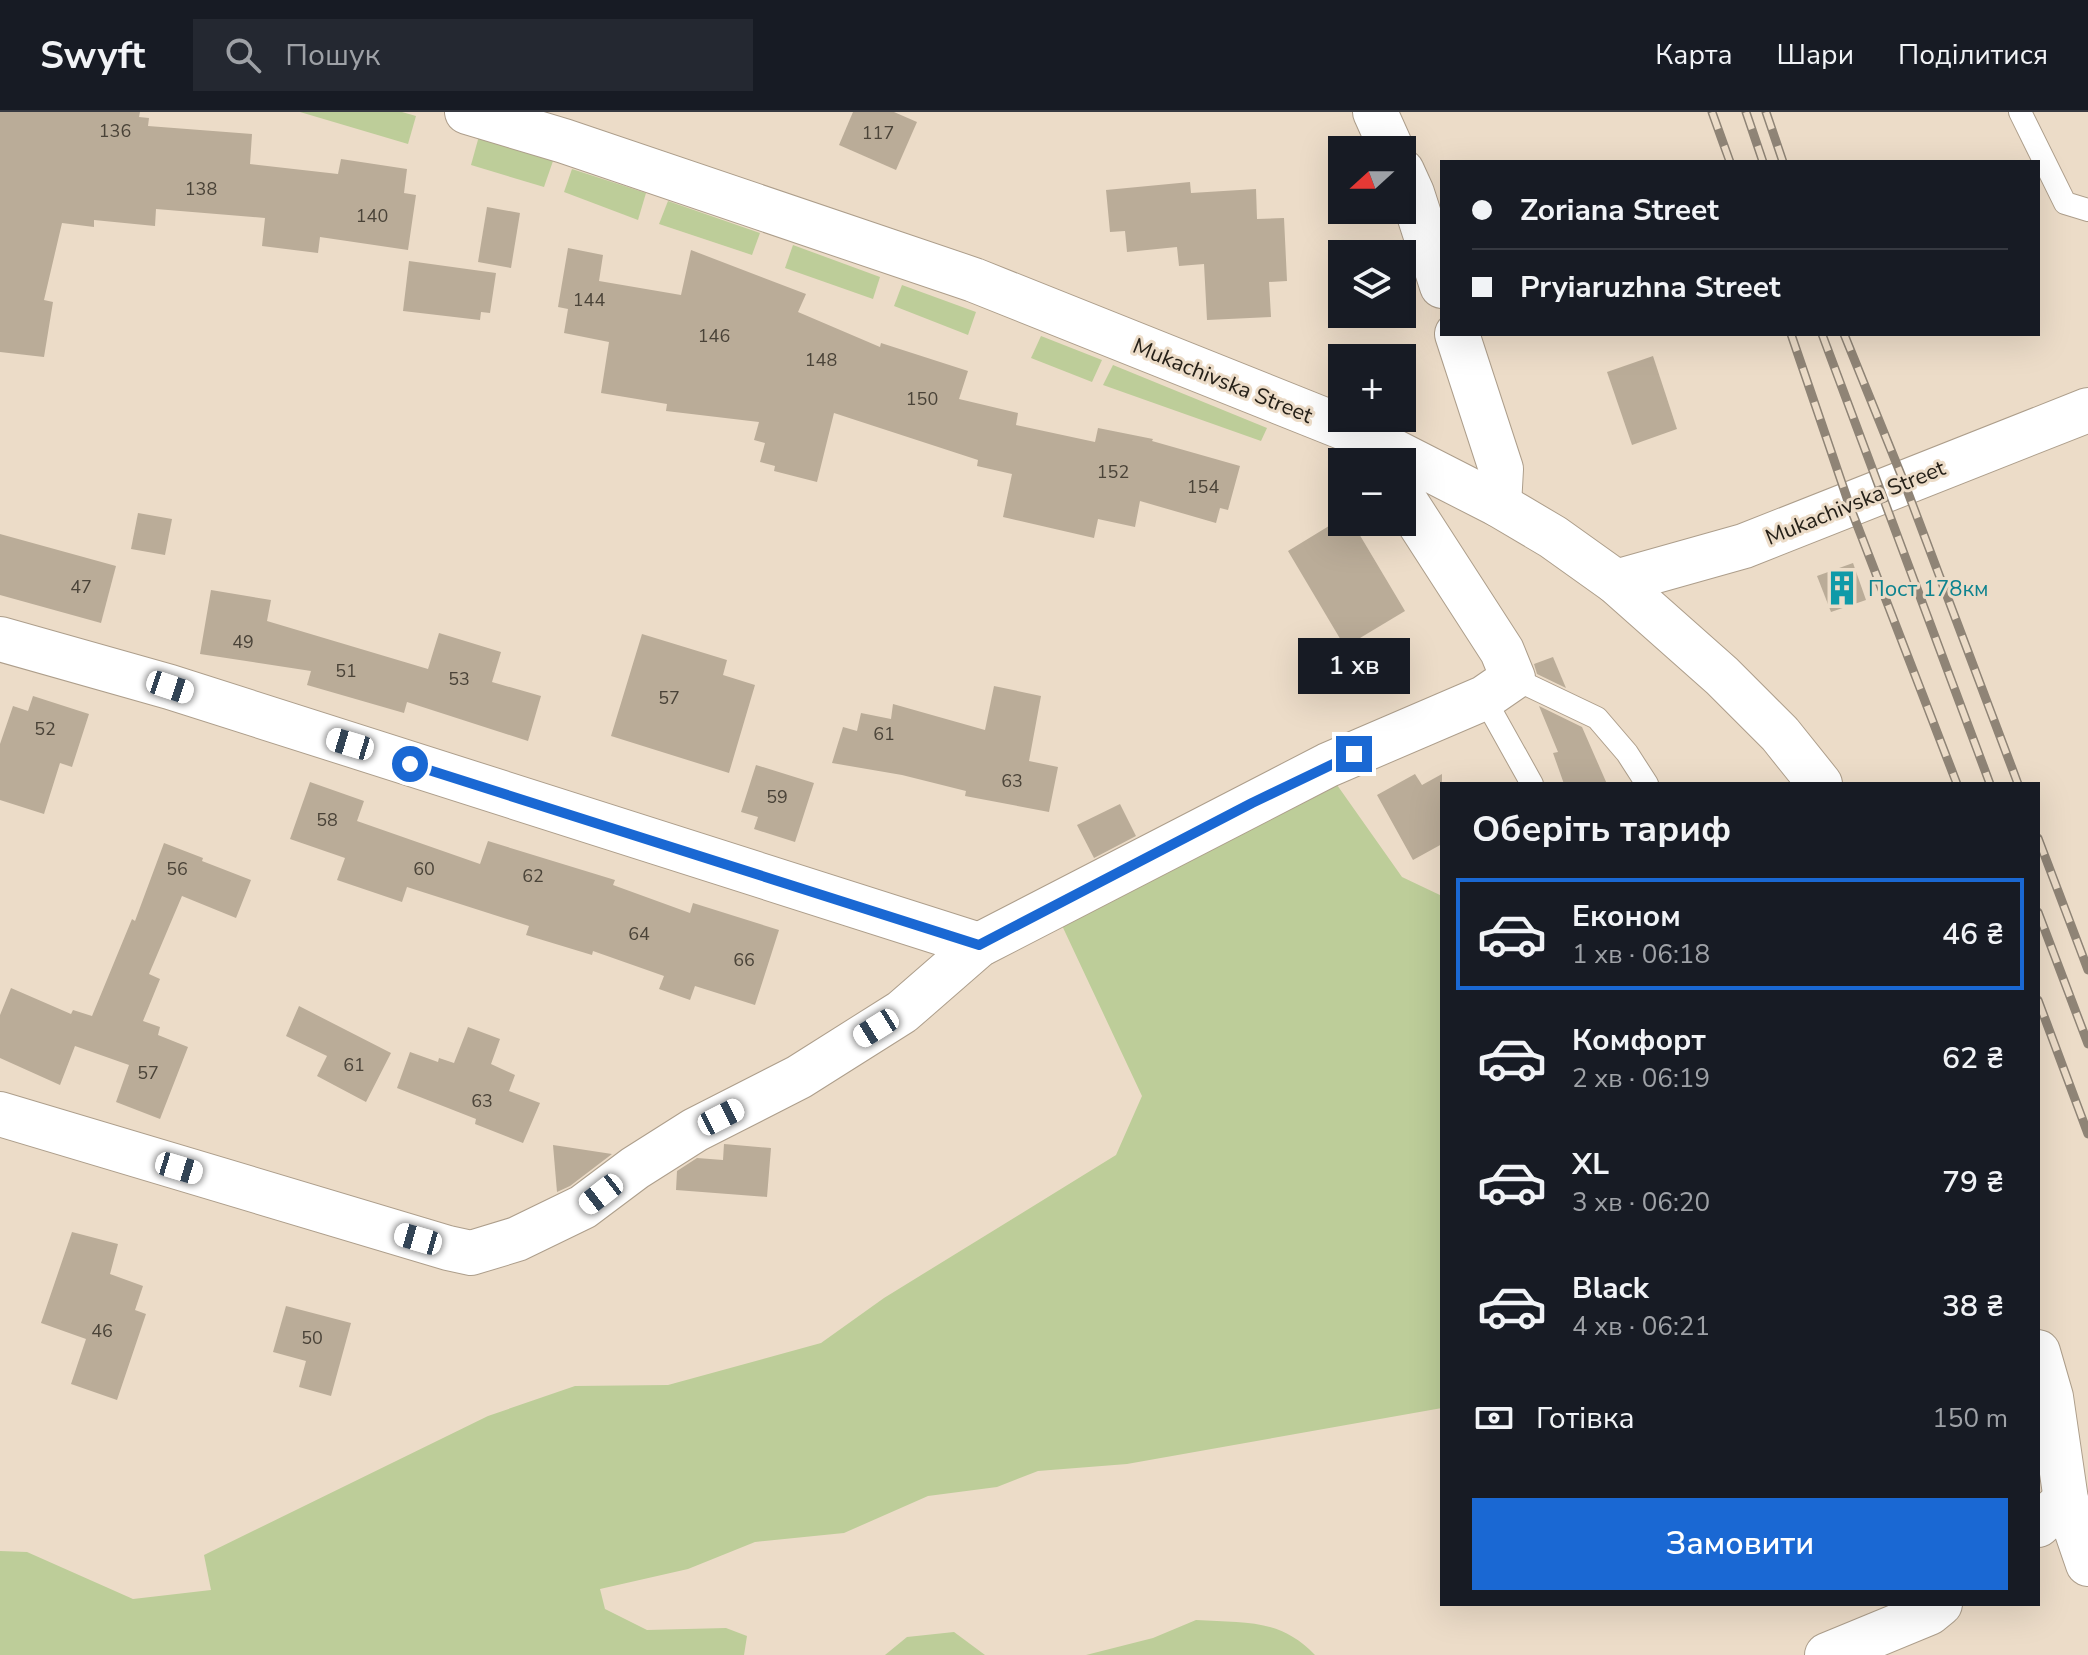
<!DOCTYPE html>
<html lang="uk">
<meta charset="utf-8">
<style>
:root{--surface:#171b24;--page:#242831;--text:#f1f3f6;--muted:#9ea1a6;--line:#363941;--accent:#1a68d3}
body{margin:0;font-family:"Nunito Sans",sans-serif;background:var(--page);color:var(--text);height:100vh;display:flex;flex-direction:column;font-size:30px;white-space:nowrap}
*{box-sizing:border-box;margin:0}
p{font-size:26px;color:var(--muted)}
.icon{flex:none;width:44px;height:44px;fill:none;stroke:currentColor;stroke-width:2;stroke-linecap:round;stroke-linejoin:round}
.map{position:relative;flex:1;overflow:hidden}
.drawer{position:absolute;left:1440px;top:670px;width:600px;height:824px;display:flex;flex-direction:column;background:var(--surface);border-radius:0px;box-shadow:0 8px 32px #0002}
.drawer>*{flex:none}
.hud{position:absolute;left:1440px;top:48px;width:600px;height:176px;border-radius:0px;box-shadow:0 8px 32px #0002;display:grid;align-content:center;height:176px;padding:0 32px;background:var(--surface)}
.needle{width:52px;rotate:249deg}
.controls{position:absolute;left:1328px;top:24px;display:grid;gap:16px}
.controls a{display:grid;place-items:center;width:88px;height:88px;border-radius:0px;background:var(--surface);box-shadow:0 8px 32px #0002;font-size:40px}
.end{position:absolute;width:36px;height:36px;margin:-18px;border:10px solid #1a68d3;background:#fff;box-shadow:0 0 0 4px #fff}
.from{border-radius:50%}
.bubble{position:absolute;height:56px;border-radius:0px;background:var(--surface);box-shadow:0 8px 32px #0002;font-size:26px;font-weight:600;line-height:56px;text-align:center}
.car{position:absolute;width:24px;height:48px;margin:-24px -12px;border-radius:10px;box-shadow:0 0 6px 2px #0007;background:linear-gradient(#fff 24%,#345 0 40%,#fff 0 76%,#345 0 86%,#fff 0)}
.hud b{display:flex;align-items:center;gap:28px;height:76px;font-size:30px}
.hud b+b{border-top:2px solid var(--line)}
.hud i{width:20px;height:20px;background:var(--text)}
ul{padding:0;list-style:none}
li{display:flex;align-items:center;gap:24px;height:112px;margin:0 16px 12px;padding:0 16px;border:4px solid transparent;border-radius:0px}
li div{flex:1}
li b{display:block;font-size:30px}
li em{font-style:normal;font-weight:600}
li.current{border-color:var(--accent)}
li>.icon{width:72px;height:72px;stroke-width:1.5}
h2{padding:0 32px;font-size:36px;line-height:96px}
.pay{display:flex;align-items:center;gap:20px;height:88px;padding:0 32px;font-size:30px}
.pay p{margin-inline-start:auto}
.primary-button{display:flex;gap:16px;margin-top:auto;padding:16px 32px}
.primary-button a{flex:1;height:92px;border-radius:0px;background:var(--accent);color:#fff;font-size:32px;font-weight:600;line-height:92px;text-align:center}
header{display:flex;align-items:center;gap:48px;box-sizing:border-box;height:112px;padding:0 40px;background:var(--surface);border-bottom:2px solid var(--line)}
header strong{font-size:38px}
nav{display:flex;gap:44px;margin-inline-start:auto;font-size:28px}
.search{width:560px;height:72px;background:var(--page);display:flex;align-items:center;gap:20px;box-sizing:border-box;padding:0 28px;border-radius:0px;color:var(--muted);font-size:30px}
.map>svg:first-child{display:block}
.green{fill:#bdcd99}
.building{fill:#baac98}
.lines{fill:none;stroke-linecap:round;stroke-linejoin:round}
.lane-casing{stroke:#ad9e8b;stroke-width:24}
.street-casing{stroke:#ad9e8b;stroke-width:46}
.secondary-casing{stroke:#ad9e8b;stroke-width:46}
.lane{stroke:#fff;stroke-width:22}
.street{stroke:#fff;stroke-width:44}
.secondary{stroke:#fff;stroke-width:44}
.rail-casing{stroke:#8f8476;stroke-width:9}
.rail{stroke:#ecdcc8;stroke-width:6;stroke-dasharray:18;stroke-linecap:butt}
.route{stroke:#1a68d3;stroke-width:10}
.labels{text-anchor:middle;stroke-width:6;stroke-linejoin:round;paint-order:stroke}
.number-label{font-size:18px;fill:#4a4338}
.street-label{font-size:22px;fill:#252018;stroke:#ecdcc8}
.culture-label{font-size:22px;fill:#0d838f;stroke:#ecdcc8;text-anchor:start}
</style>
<header>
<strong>Swyft</strong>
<div class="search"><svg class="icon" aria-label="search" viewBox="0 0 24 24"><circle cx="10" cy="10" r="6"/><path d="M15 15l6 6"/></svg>Пошук</div>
<nav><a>Карта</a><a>Шари</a><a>Поділитися</a></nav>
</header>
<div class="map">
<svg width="2088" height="1543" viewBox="0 0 2088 1543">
<rect width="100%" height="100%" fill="#ecdcc8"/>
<g class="green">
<polygon points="300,0 402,0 416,4 408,32"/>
<polygon points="479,24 553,49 544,75 471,53"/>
<polygon points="572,57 646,81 638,108 564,80"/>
<polygon points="668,89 760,121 752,143 659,112"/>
<polygon points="793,133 880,165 873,187 785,156"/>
<polygon points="902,173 976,200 968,223 894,194"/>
<polygon points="1041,224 1102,248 1092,270 1031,246"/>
<polygon points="1113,253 1267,316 1261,329 1103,273"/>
<polygon points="1330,663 1402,765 1442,784 1442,1296 1127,1352 1038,1359 997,1375 928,1384 844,1421 755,1430 688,1457 600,1477 605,1497 647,1518 726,1516 747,1524 744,1543 0,1543 0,1439 27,1440 133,1487 211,1478 204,1443 488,1304 575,1274 668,1273 821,1231 884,1186 1116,1043 1142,984 1058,805"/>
<path d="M1196,1508C1244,1511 1280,1506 1315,1543H1086L1153,1526Z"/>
<polygon points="954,1520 985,1543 885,1543 907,1525"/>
</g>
<g class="building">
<polygon points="0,0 140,0 139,5 149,6 148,14 252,22 250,52 338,62 341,47 407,57 404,81 416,83 408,138 320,125 318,141 262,134 265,106 156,97 155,114 94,108 94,115 62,111 44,188 53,190 44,245 0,240"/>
<polygon points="853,0 894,0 917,10 896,58 839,33"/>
<polygon points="1190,70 1191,81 1256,77 1257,107 1284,106 1287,169 1269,170 1271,205 1207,208 1204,152 1179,154 1177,135 1127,140 1125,119 1110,120 1106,78"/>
<polygon points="487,95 520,101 511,156 478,150"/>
<polygon points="568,136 603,143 599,169 681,183 691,138 806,182 798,200 880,235 881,231 968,259 959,287 1018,301 1016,313 1095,330 1098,316 1153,327 1152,329 1240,354 1228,398 1220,396 1216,411 1140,389 1135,415 1098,407 1094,426 1003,405 1012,362 977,354 978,348 834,301 817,370 774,359 775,354 760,350 765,331 754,328 759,310 666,299 667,292 601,281 609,230 564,221 568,197 558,195"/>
<polygon points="409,149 496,161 490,201 481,200 480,208 403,199"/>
<polygon points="1653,244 1677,317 1632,333 1607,260"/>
<polygon points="138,401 172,407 165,443 131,437"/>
<polygon points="1342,406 1342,410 1352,410 1405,499 1345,535 1288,439"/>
<polygon points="0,422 116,454 101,511 0,483"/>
<polygon points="1853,451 1866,488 1831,500 1817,464"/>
<polygon points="211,478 271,488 267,509 428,557 439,521 501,540 492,570 541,584 528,629 407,590 404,601 307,573 311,559 200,542"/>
<polygon points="642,522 727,548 723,563 755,573 729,661 611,624"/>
<polygon points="1553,545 1566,576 1537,562 1534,552"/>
<polygon points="994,574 1041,584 1029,649 1058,655 1049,700 965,684 966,679 902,663 832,651 843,615 857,619 861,601 891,607 893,592 985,618"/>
<polygon points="33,584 89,602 72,655 60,651 44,702 0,688 0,632 13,594 28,599"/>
<polygon points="1539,594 1582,615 1607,672 1564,672 1553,641 1558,640"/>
<polygon points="756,653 814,671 795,730 754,717 758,705 741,700"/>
<polygon points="1415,662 1422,673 1442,662 1442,732 1413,748 1377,683"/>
<polygon points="310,670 364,689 357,709 480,752 488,729 615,768 613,773 690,801 693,791 779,818 755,893 695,874 690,888 659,877 664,864 593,839 592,843 526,823 529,814 407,775 402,790 337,768 345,746 290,727"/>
<polygon points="1120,692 1136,724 1094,746 1077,713"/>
<polygon points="164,731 203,746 202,749 251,768 236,806 182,784 149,862 160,867 143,909 160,915 158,923 188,935 160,1007 116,990 129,953 75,934 60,973 0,946 0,903 11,876 71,902 73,898 92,904 132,807 135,809"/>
<polygon points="299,894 391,941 366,990 317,964 327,944 286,924"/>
<polygon points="468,915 500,927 491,952 515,963 509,979 540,991 523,1031 475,1012 476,1007 397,976 410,940 438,950 439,946 454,951"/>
<polygon points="724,1032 771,1036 767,1085 676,1078 677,1059 697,1046 723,1048"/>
<polygon points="553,1033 612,1042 570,1074 557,1080"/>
<polygon points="72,1120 118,1132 110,1162 143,1174 135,1198 146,1202 117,1288 71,1272 86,1227 41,1211"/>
<polygon points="286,1194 351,1211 331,1284 299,1275 306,1249 273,1240"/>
</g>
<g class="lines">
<g class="lane-casing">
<g id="lane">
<polyline points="2020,0 2065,91 2088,98"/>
<polyline points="1513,566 1597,606 1627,641 1647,672"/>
<polyline points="1484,586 1532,672"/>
</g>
</g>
<g class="street-casing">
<g id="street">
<polyline points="1375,0 1392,38"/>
<polyline points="1402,59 1412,81 1442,174"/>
<polyline points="1457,222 1501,357 1499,393"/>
<polyline points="1616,470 1744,434 2088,298"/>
<polyline points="0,527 170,575 979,833"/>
<polyline points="0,1002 448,1136 471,1141 517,1127 583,1095 635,1056 695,1018 799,965 902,900 979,833 1328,653 1484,586 1513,566 1502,539 1402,384"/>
<polyline points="2038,1413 2066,1388"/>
<polyline points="1827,1543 1929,1501 1940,1492"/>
</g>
</g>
<g class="secondary-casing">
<g id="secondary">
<polyline points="467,0 564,29 974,168 1362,323 1499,393 1553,425 1616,470 1722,564 1780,622 1820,672"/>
<polyline points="2038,1240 2051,1285 2066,1388 2088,1452"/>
</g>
</g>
<use href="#lane" class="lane"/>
<use href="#street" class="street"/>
<use href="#secondary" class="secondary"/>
<g class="rail-casing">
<g id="rail">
<polyline points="1712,0 1730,50"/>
<polyline points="1746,0 1763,50"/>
<polyline points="1766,0 1783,50"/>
<polyline points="1791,222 1849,392 1957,672"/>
<polyline points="1822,222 1990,672"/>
<polyline points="1844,222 1904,370 2018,672"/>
<polyline points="2038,726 2088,858"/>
<polyline points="2038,800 2088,932"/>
<polyline points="2038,888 2088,1022"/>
</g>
</g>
<use href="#rail" class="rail"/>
</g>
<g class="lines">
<polyline class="route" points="410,652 979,833 1252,691 1354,642"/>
</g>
<defs>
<g id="building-bare" transform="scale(2.76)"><path d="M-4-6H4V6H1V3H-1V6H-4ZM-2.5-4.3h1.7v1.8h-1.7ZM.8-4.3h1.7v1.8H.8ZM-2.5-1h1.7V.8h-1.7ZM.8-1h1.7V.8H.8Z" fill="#0f9aa8" stroke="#ecdcc8" stroke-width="2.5" paint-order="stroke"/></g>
</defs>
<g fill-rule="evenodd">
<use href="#building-bare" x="1842" y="476"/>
</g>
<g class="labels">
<g class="number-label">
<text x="115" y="25">136</text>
<text x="878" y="27">117</text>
<text x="201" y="83">138</text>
<text x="372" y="110">140</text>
<text x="589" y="194">144</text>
<text x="714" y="230">146</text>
<text x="821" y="254">148</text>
<text x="922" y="293">150</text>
<text x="1113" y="366">152</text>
<text x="1203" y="381">154</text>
<text x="81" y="481">47</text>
<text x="243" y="536">49</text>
<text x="346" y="565">51</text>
<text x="459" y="573">53</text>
<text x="669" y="592">57</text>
<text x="45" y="623">52</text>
<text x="884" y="628">61</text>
<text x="1012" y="675">63</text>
<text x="777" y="691">59</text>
<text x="327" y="714">58</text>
<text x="177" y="763">56</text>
<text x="424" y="763">60</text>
<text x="533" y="770">62</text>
<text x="639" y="828">64</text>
<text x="744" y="854">66</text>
<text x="354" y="959">61</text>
<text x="148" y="967">57</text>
<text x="482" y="995">63</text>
<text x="102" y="1225">46</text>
<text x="312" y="1232">50</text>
</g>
<g class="street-label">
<text transform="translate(1223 268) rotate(22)" y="8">Mukachivska Street</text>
<text transform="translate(1855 390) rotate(-22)" y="8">Mukachivska Street</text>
</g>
<g class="culture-label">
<text x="1868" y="484">Пост 178км</text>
</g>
</g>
</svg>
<div class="controls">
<a><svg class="needle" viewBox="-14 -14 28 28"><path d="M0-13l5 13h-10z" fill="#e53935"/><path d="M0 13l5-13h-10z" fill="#9ea1a6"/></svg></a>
<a><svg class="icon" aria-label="layers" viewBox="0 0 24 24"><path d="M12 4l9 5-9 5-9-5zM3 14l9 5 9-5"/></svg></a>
<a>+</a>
<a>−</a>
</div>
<i class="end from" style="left:410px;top:652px"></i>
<i class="end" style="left:1354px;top:642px"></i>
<div class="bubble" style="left:1298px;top:526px;width:112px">1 хв</div>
<i class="car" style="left:170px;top:575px;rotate:108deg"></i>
<i class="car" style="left:350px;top:632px;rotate:287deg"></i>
<i class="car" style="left:876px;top:916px;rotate:238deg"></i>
<i class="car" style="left:721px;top:1005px;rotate:63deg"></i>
<i class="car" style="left:179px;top:1056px;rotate:107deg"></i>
<i class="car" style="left:601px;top:1082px;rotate:232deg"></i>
<i class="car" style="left:418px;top:1127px;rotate:286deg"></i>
<div class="hud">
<b><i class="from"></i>Zoriana Street</b>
<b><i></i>Pryiaruzhna Street</b>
</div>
<section class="drawer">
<h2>Оберіть тариф</h2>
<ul>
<li class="current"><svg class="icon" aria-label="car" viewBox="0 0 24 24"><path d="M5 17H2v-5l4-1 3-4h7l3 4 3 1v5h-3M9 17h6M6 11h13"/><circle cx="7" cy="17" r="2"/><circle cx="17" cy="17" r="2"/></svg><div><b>Економ</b><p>1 хв · 06:18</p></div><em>46 ₴</em></li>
<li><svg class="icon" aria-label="car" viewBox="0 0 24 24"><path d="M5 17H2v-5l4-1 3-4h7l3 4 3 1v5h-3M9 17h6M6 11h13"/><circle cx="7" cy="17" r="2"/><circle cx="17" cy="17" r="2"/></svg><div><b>Комфорт</b><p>2 хв · 06:19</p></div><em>62 ₴</em></li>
<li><svg class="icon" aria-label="car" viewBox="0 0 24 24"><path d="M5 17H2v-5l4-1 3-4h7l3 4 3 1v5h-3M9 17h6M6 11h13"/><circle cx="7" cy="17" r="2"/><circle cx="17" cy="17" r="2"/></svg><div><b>XL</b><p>3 хв · 06:20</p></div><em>79 ₴</em></li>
<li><svg class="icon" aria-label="car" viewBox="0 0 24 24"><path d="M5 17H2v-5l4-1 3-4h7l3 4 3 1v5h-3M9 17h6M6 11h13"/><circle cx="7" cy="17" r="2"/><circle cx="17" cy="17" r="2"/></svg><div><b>Black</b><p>4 хв · 06:21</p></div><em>38 ₴</em></li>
</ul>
<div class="pay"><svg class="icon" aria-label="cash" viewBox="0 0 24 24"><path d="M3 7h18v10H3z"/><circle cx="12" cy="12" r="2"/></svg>Готівка<p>150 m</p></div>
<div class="primary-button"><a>Замовити</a></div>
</section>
</div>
